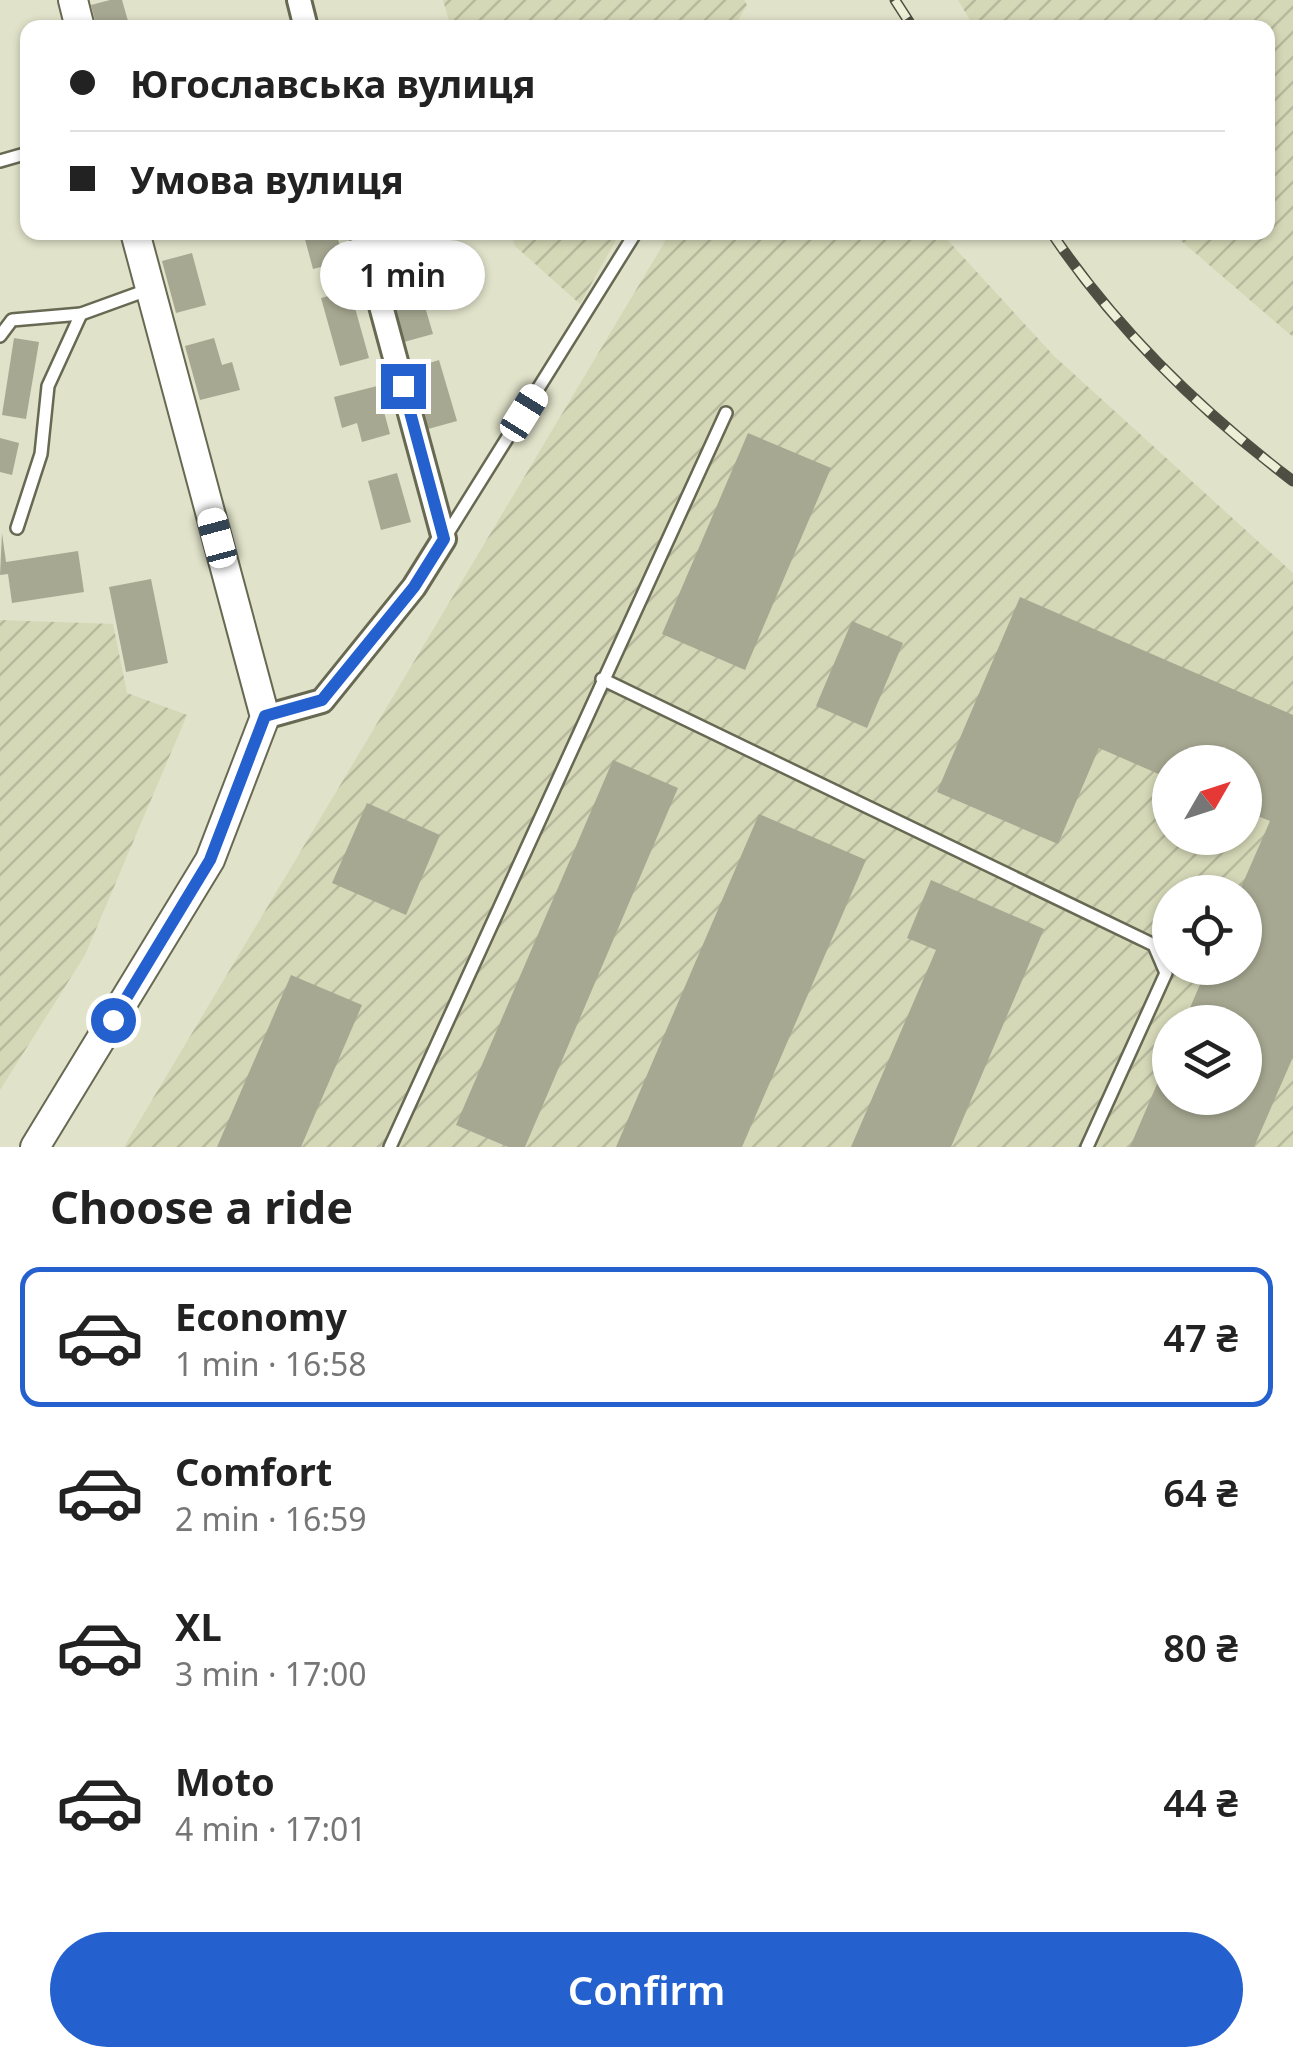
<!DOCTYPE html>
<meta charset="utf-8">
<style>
:root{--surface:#fff;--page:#f2f2f2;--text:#222;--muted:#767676;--line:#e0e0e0;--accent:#2561ce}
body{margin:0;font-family:"Noto Sans",sans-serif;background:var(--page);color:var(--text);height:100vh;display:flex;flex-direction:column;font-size:38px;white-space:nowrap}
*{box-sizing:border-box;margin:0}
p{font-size:32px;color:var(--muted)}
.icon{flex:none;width:55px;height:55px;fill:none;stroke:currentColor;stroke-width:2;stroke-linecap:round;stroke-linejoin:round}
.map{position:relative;height:1147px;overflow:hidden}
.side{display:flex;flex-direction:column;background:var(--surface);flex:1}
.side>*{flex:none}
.top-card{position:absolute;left:20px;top:20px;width:1255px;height:220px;border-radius:20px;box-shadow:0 2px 8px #0004;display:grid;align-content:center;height:220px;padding:0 50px;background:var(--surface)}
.needle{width:65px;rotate:51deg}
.controls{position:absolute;left:1152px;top:745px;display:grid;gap:20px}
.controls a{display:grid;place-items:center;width:110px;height:110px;border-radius:50%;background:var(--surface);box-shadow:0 2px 8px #0004;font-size:50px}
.end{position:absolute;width:45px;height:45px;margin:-22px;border:12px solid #2561ce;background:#fff;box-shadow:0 0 0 5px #fff}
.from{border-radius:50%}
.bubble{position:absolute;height:70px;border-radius:35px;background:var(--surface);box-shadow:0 2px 8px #0004;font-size:32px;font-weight:600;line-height:70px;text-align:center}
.car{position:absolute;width:30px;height:60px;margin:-30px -15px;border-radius:12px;box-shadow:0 0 8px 2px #0007;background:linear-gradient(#fff 24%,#345 0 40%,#fff 0 76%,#345 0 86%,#fff 0)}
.top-card b{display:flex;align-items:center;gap:35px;height:95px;font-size:38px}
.top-card b+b{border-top:2px solid var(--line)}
.top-card i{width:25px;height:25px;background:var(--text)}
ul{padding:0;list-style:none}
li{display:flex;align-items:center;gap:30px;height:140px;margin:0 20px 15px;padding:0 30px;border:5px solid transparent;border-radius:20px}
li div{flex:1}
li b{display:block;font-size:38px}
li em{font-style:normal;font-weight:600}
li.selected{border-color:var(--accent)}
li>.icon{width:90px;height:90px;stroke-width:1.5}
h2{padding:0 50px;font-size:45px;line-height:120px}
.button{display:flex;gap:20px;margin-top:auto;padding:20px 50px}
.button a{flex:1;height:115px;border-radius:60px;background:var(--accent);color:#fff;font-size:40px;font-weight:600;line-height:115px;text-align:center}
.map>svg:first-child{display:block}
.industrial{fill:url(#industrial-furrows);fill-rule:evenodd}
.building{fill:#a6a891}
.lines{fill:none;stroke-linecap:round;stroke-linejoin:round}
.service-casing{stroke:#676953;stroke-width:16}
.minor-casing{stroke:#676953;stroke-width:28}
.tertiary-casing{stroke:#676953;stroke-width:32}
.service{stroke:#fff;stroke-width:11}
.minor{stroke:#fff;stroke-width:22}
.tertiary{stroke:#fff;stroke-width:28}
.rail-casing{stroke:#4e4f42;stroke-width:11}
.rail{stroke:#edefd6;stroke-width:8;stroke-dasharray:22;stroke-linecap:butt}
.route{stroke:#2561ce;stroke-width:12}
</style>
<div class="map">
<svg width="1293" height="1147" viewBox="0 0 1293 1147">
<defs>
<pattern id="industrial-furrows" width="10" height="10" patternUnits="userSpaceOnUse" patternTransform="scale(2.5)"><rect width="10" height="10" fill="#d5d8b7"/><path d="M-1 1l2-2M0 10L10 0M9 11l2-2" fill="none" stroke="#b6b99c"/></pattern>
</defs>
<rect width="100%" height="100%" fill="#e0e2c9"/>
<g class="industrial">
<polygon points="443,0 744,0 747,5 734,27 451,28"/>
<polygon points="958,0 1293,0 1293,337 1172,233 1268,232 1268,28 974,27"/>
<polygon points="511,233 511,232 620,233 580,304 515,246"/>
<path d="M670,233H941L1054,356L1293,573V1147H124ZM1170,762H1245V838H1170ZM1170,892H1245V968H1170ZM1170,1022H1245V1098H1170Z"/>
<polygon points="0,620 113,624 127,693 187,715 85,955 0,1090"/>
</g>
<g class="building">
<polygon points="110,0 122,0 130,28 97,28 91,5"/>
<polygon points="303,232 336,232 344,261 313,269"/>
<polygon points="373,232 404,232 409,249 380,257"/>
<polygon points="192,253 206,305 176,313 162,261"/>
<polygon points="415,273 433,334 404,342 386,282"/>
<polygon points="350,290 369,358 340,366 321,298"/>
<polygon points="14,338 39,342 26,419 2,415"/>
<polygon points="214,338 222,365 232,362 240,390 200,400 185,346"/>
<polygon points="439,360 457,421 428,429 410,369"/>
<polygon points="377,386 390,434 362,442 357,423 342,428 334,397"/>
<polygon points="748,433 831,468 745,670 662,634"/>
<polygon points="0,438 19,443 12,475 0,472"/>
<polygon points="397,473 411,522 381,530 368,481"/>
<polygon points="2,533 6,562 78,551 84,592 12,603 8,574 0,575"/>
<polygon points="151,579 168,663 126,672 109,587"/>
<polygon points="1020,597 1293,715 1293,1057 1254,1147 1130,1147 1170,1054 1170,1098 1245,1098 1245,1022 1184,1022 1207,968 1245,968 1245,892 1239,892 1270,821 1245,811 1245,762 1170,762 1170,779 1099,748 1058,844 937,792"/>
<polygon points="852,621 903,643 867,728 816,706"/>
<polygon points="613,760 678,788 525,1147 508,1147 456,1125"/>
<polygon points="367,803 440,835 406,915 332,883"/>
<polygon points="759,814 866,860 742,1147 616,1147"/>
<polygon points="931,880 1044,929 951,1147 851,1147 936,950 907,938"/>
<polygon points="291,975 362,1005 301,1147 217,1147"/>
</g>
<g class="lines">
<g class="service-casing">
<g id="service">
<polyline points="0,161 28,153"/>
<polyline points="0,336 12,320 81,314 150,289"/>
<polyline points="17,528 41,454 48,386 81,314"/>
<polyline points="446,536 636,232"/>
<polyline points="602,679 1154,945 1166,973 1087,1147"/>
<polyline points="390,1147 726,413"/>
</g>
</g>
<g class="minor-casing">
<g id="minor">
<polyline points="299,0 306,28"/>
<polyline points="265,717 322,701 414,587 444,539 361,232"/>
</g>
</g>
<g class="tertiary-casing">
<g id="tertiary">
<polyline points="73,0 80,28"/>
<polyline points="35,1147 210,860 265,717 135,232"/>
</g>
</g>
<use href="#service" class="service"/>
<use href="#minor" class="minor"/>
<use href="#tertiary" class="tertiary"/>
<g class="rail-casing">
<g id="rail">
<polyline points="895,0 913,28"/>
<path d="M1051,232C1115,328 1202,412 1293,481"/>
</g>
</g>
<use href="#rail" class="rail"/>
</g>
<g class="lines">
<polyline class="route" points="113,1020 210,860 265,716 322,700 414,587 444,539 403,386"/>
</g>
</svg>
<div class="controls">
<a><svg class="needle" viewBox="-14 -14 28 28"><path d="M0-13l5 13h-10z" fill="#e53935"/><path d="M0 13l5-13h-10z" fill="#767676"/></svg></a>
<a><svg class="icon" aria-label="locate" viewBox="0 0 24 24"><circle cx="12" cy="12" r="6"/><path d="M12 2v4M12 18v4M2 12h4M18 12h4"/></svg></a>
<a><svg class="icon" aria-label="layers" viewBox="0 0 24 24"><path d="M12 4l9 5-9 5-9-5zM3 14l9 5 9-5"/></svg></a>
</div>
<i class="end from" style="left:113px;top:1020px"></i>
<i class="end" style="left:403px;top:386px"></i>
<div class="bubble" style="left:320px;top:240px;width:165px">1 min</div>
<i class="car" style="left:524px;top:413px;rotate:32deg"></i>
<i class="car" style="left:217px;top:538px;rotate:345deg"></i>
<div class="top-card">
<b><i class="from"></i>Югославська вулиця</b>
<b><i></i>Умова вулиця</b>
</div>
</div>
<section class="side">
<h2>Choose a ride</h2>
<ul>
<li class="selected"><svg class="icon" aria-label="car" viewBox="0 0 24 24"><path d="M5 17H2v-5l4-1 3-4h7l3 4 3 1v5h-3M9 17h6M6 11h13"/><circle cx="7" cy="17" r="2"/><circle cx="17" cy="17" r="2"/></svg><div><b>Economy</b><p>1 min · 16:58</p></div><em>47 ₴</em></li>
<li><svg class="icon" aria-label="car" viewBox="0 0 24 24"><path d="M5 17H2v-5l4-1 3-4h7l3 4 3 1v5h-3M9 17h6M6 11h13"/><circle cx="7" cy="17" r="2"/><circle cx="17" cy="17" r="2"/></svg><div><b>Comfort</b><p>2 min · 16:59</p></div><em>64 ₴</em></li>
<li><svg class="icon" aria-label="car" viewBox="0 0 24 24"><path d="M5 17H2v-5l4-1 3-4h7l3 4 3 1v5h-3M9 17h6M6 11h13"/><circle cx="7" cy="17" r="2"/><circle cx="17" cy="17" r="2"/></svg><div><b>XL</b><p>3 min · 17:00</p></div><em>80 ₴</em></li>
<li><svg class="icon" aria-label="car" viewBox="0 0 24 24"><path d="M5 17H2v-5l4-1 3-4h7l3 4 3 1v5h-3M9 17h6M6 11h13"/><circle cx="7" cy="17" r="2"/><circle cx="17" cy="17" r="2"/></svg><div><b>Moto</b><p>4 min · 17:01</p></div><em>44 ₴</em></li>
</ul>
<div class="button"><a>Confirm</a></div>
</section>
